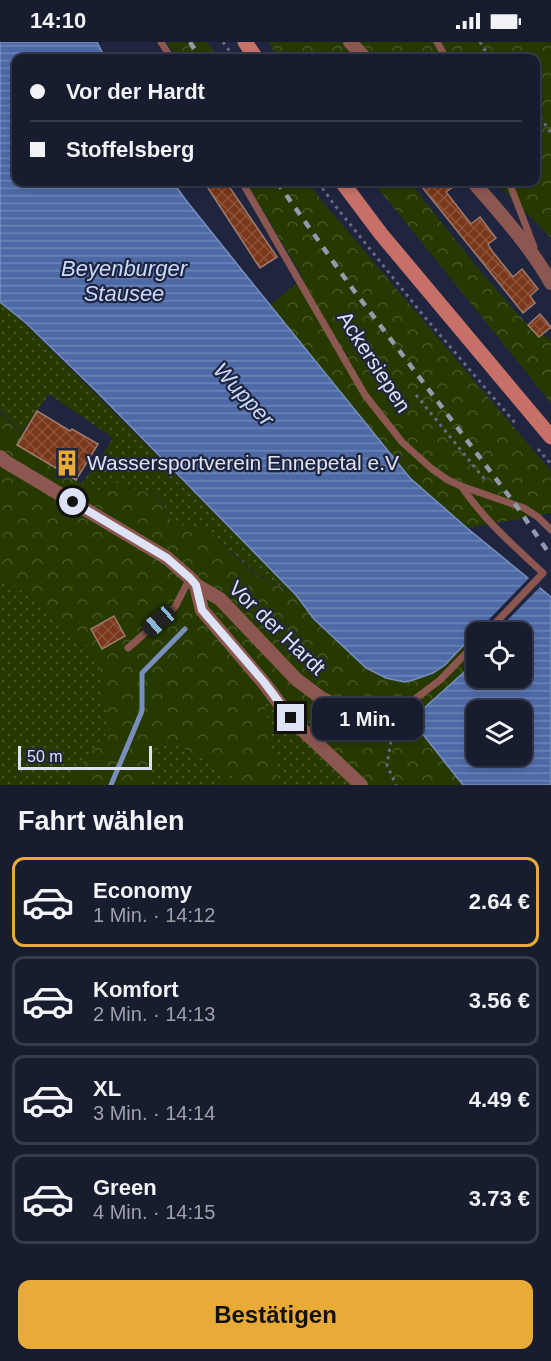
<!DOCTYPE html>
<html lang="de">
<meta charset="utf-8">
<style>
:root{--surface:#171c2f;--page:#24293b;--text:#f1f3f6;--muted:#9ea1aa;--line:#363a4b;--accent:#e9ab38}
body{margin:0;font-family:Arial,sans-serif;background:var(--page);color:var(--text);height:100vh;display:flex;flex-direction:column;font-size:22px;white-space:nowrap}
*{box-sizing:border-box;margin:0}
p{font-size:20px;color:var(--muted)}
.icon{flex:none;width:33px;height:33px;fill:none;stroke:currentColor;stroke-width:2;stroke-linecap:round;stroke-linejoin:round}
.map{position:relative;height:743px;overflow:hidden}
.sheet{display:flex;flex-direction:column;background:var(--surface);flex:1}
.sheet>*{flex:none}
.top-card{position:absolute;left:12px;top:12px;width:528px;height:132px;border-radius:12px;box-shadow:0 3px 9px #0003,0 0 0 2px var(--line);display:grid;align-content:center;height:132px;padding:0 18px;background:var(--surface)}
.controls{position:absolute;left:466px;top:580px;display:grid;gap:12px}
.controls a{display:grid;place-items:center;width:66px;height:66px;border-radius:12px;background:var(--surface);box-shadow:0 3px 9px #0003,0 0 0 2px var(--line);font-size:30px}
.scale{position:absolute;left:18px;bottom:15px;width:134px;box-sizing:border-box;padding-left:6px;border:3px solid #dde3f4;border-top:0;font-size:16px;line-height:21px;white-space:nowrap;color:#dde3f4;-webkit-text-stroke:4px #1f253f;paint-order:stroke}
.end{position:absolute;width:27px;height:27px;margin:-14px;border:8px solid #dde3f4;background:#111;box-shadow:0 0 0 3px #111}
.from{border-radius:50%}
.bubble{position:absolute;height:42px;border-radius:12px;background:var(--surface);box-shadow:0 3px 9px #0003,0 0 0 2px var(--line);font-size:20px;font-weight:700;line-height:42px;text-align:center}
.car{position:absolute;width:18px;height:36px;margin:-18px -9px;border-radius:8px;box-shadow:0 0 4px 2px #0007;background:linear-gradient(#222 24%,#8ab4d8 0 40%,#222 0 76%,#8ab4d8 0 86%,#222 0)}
.top-card b{display:flex;align-items:center;gap:21px;height:57px;font-size:22px}
.top-card b+b{border-top:2px solid var(--line)}
.top-card i{width:15px;height:15px;background:var(--text)}
ul{padding:0;list-style:none}
li{display:flex;align-items:center;gap:18px;height:90px;margin:0 12px 9px;padding:0 6px;border:3px solid var(--line);border-radius:12px}
li div{flex:1}
li b{display:block;font-size:22px}
li em{font-style:normal;font-weight:700}
li.current{border-color:var(--accent)}
li>.icon{width:54px;height:54px;stroke-width:1.5}
h2{padding:0 18px;font-size:27px;line-height:72px}
.button{display:flex;gap:12px;margin-top:auto;padding:12px 18px}
.button a{flex:1;height:69px;border-radius:12px;background:var(--accent);color:#111;font-size:24px;font-weight:700;line-height:69px;text-align:center}
.status{display:flex;justify-content:space-between;align-items:center;height:42px;padding:0 30px;background:var(--surface);direction:ltr}
.status svg{height:16px;fill:currentColor}
.map>svg:first-child{display:block}
.grass{fill:url(#grass-dots)}
.forest{fill:url(#forest-crowns)}
.water{fill:url(#water-rules);stroke:#798ebd;stroke-width:1.5;fill-rule:evenodd}
.pier{fill:#1f253f}
.lines{fill:none;stroke-linecap:round;stroke-linejoin:round}
.stream{stroke:#798ebd;stroke-width:5}
.building{fill:url(#building-cross-hatch);stroke:#9e7b6d;stroke-width:1.5}
.path{stroke:#666c82;stroke-width:3;stroke-dasharray:3 4.5;stroke-linecap:butt}
.lane{stroke:#8d5751;stroke-width:7}
.street{stroke:#8d5751;stroke-width:14}
.secondary{stroke:#c67068;stroke-width:15}
.rail{stroke:#949aae;stroke-width:4.5;stroke-dasharray:8 8;stroke-linecap:butt}
.route{stroke:#dde3f4;stroke-width:8}
.labels{text-anchor:middle;stroke-width:4.5;stroke-linejoin:round;paint-order:stroke}
.street-label{font-size:21px;fill:#dde3f4;stroke:#1f253f}
.poi-label{font-size:21px;fill:#dde3f4;stroke:#1f253f;text-anchor:start}
.water-label{font-size:22px;font-style:italic;fill:#cadbff;stroke:#1f253f}
</style>
<div class="status"><b>14:10</b><svg viewBox="0 0 49 12"><path d="M0 12V9h3v3zM5 12V6h3v6zM10 12V3h3v9zM15 12V0h3v12zM26 1h20v11H26zM47 4h2v5h-2z"/></svg></div>
<div class="map">
<svg width="551" height="743" viewBox="0 0 551 743">
<defs>
<pattern id="grass-dots" width="8" height="8" patternUnits="userSpaceOnUse" patternTransform="scale(1.5)"><rect width="8" height="8" fill="#263a00"/><path d="M2 2h.1M6 6h.1" fill="none" stroke="#455626" stroke-width="1.8" stroke-linecap="round"/></pattern>
<pattern id="forest-crowns" width="20" height="18" patternUnits="userSpaceOnUse" patternTransform="scale(1.5)"><rect width="20" height="18" fill="#263a00"/><path d="M2 6a3 3 0 1 1 6 0M12 15a3 3 0 1 1 6 0" fill="none" stroke="#455626"/></pattern>
<pattern id="water-rules" width="6" height="5" patternUnits="userSpaceOnUse" patternTransform="scale(1.5)"><rect width="6" height="5" fill="#4e6aa6"/><path d="M0 2.5h6" fill="none" stroke="#6f86b7"/></pattern>
<pattern id="building-cross-hatch" width="8" height="8" patternUnits="userSpaceOnUse" patternTransform="scale(1.5)"><rect width="8" height="8" fill="#7a371a"/><path d="M0 0l8 8M0 8l8-8" fill="none" stroke="#8c543c"/></pattern>
</defs>
<rect width="100%" height="100%" fill="#1f253f"/>
<g class="grass">
<polygon points="0,261 8,266 25,282 96,352 295,552 258,533 211,491 173,481 159,454 116,441 92,450 81,441 90,431 113,396 49,352 22,390 0,369"/>
<polygon points="0,531 88,604 103,636 105,666 111,687 86,715 70,743 0,743"/>
<polygon points="264,641 361,743 280,743 268,691"/>
<polygon points="177,702 236,736 226,738 219,743 145,743 159,705"/>
</g>
<g class="forest">
<polygon points="167,0 207,0 219,16 176,16"/>
<polygon points="268,0 551,0 551,196 496,140 536,140 536,16 279,16"/>
<polygon points="246,140 308,140 323,160 551,429 551,471 467,486 410,436 270,263 303,236"/>
<polygon points="373,140 411,140 423,157 482,231 525,280 551,298 551,361"/>
<polygon points="0,371 67,431 93,450 116,441 158,454 173,481 210,490 256,533 296,553 314,577 366,626 386,636 413,638 421,635 477,594 477,620 425,665 421,690 463,743 361,743 264,642 268,691 280,743 219,743 226,738 234,735 177,702 159,705 145,743 70,743 86,715 111,687 105,666 103,636 88,604 0,531"/>
</g>
<path class="water" d="M0,0H97L105,16H16V140H173L185,157L249,237L410,436L467,486L551,555V743H463L421,690L419,675L422,668L472,623L477,620V636H522V591H477V594L462,605L445,623L433,631L413,638L405,640L395,638L386,636L366,626L314,577L296,553L97,350L26,281L0,260ZM477,669H522V714H477Z"/>
<polygon class="pier" points="530,535 540,545 495,591 477,591 477,598 474,600 471,596"/>
<g class="lines">
<polyline class="stream" points="111,743 142,669 142,631 185,587"/>
</g>
<g class="building">
<polygon points="204,140 226,140 277,215 260,226"/>
<polygon points="418,140 460,140 446,150 471,182 480,175 496,196 488,202 492,209 513,235 522,227 538,247 530,254 535,261 523,271"/>
<polygon points="540,272 551,285 539,295 528,283"/>
<polygon points="37,369 70,389 72,387 98,402 76,438 17,403"/>
<polygon points="114,574 125,594 102,607 91,587"/>
</g>
<g class="lines">
<g class="path">
<polyline points="223,0 231,11"/>
<polyline points="480,0 490,16"/>
<polyline points="536,69 551,91"/>
<polyline points="318,140 333,161 423,273 516,382"/>
<polyline points="416,353 486,439"/>
<polyline points="538,407 551,422"/>
<polyline points="392,692 387,723 396,743"/>
</g>
<g class="lane">
<polyline points="161,0 171,16"/>
<polyline points="437,0 446,16"/>
<polyline points="242,140 365,353 402,400 432,427 448,438 461,444 524,466 538,475 551,488"/>
<polyline points="509,140 534,205"/>
<path d="M462,445C484,478 514,504 543,531L486,591"/>
<polyline points="128,606 175,565 190,536"/>
<polyline points="380,677 411,660 440,638 477,600"/>
</g>
<g class="street">
<polyline points="350,0 365,16"/>
<path d="M473,140C501,172 530,204 551,241"/>
<polyline points="0,415 6,420 167,516 190,536 196,543 220,557 296,637 321,656 349,670 380,677"/>
<polyline points="196,543 202,568 264,641 291,677 361,743"/>
</g>
<g class="secondary">
<polyline points="245,0 256,16"/>
<polyline points="342,140 381,192 551,395"/>
</g>
<g class="rail">
<polyline points="190,0 200,16"/>
<polyline points="277,140 349,242 515,462 551,514"/>
</g>
</g>
<g class="lines">
<polyline class="route" points="73,460 167,516 190,536 196,543 202,568 264,640 291,676"/>
</g>
<defs>
<g id="building-bare" transform="scale(2.07)"><path d="M-4-6H4V6H1V3H-1V6H-4ZM-2.5-4.3h1.7v1.8h-1.7ZM.8-4.3h1.7v1.8H.8ZM-2.5-1h1.7V.8h-1.7ZM.8-1h1.7V.8H.8Z" fill="#e9ab38" stroke="#1f253f" stroke-width="2.5" paint-order="stroke"/></g>
</defs>
<g fill-rule="evenodd">
<use href="#building-bare" x="67" y="421"/>
</g>
<g class="labels">
<g class="street-label">
<text transform="translate(374 320) rotate(57)" y="7">Ackersiepen</text>
<text transform="translate(277 586) rotate(44)" y="7">Vor der Hardt</text>
</g>
<g class="poi-label">
<text x="87" y="428">Wassersportverein Ennepetal e.V</text>
</g>
<g class="water-label">
<text x="124" y="234">Beyenburger<tspan x="124" dy="25">Stausee</tspan></text>
<text transform="translate(244 352) rotate(47)" y="8">Wupper</text>
</g>
</g>
</svg>
<div class="controls">
<a><svg class="icon" aria-label="locate" viewBox="0 0 24 24"><circle cx="12" cy="12" r="6"/><path d="M12 2v4M12 18v4M2 12h4M18 12h4"/></svg></a>
<a><svg class="icon" aria-label="layers" viewBox="0 0 24 24"><path d="M12 4l9 5-9 5-9-5zM3 14l9 5 9-5"/></svg></a>
</div>
<div class="scale">50 m</div>
<i class="end from" style="left:73px;top:460px"></i>
<i class="end" style="left:291px;top:676px"></i>
<div class="bubble" style="left:312px;top:656px;width:111px">1 Min.</div>
<i class="car" style="left:159px;top:579px;rotate:229deg"></i>
<div class="top-card">
<b><i class="from"></i>Vor der Hardt</b>
<b><i></i>Stoffelsberg</b>
</div>
</div>
<section class="sheet">
<h2>Fahrt wählen</h2>
<ul>
<li class="current"><svg class="icon" aria-label="car" viewBox="0 0 24 24"><path d="M5 17H2v-5l4-1 3-4h7l3 4 3 1v5h-3M9 17h6M6 11h13"/><circle cx="7" cy="17" r="2"/><circle cx="17" cy="17" r="2"/></svg><div><b>Economy</b><p>1 Min. · 14:12</p></div><em>2.64 €</em></li>
<li><svg class="icon" aria-label="car" viewBox="0 0 24 24"><path d="M5 17H2v-5l4-1 3-4h7l3 4 3 1v5h-3M9 17h6M6 11h13"/><circle cx="7" cy="17" r="2"/><circle cx="17" cy="17" r="2"/></svg><div><b>Komfort</b><p>2 Min. · 14:13</p></div><em>3.56 €</em></li>
<li><svg class="icon" aria-label="car" viewBox="0 0 24 24"><path d="M5 17H2v-5l4-1 3-4h7l3 4 3 1v5h-3M9 17h6M6 11h13"/><circle cx="7" cy="17" r="2"/><circle cx="17" cy="17" r="2"/></svg><div><b>XL</b><p>3 Min. · 14:14</p></div><em>4.49 €</em></li>
<li><svg class="icon" aria-label="car" viewBox="0 0 24 24"><path d="M5 17H2v-5l4-1 3-4h7l3 4 3 1v5h-3M9 17h6M6 11h13"/><circle cx="7" cy="17" r="2"/><circle cx="17" cy="17" r="2"/></svg><div><b>Green</b><p>4 Min. · 14:15</p></div><em>3.73 €</em></li>
</ul>
<div class="button"><a>Bestätigen</a></div>
</section>
